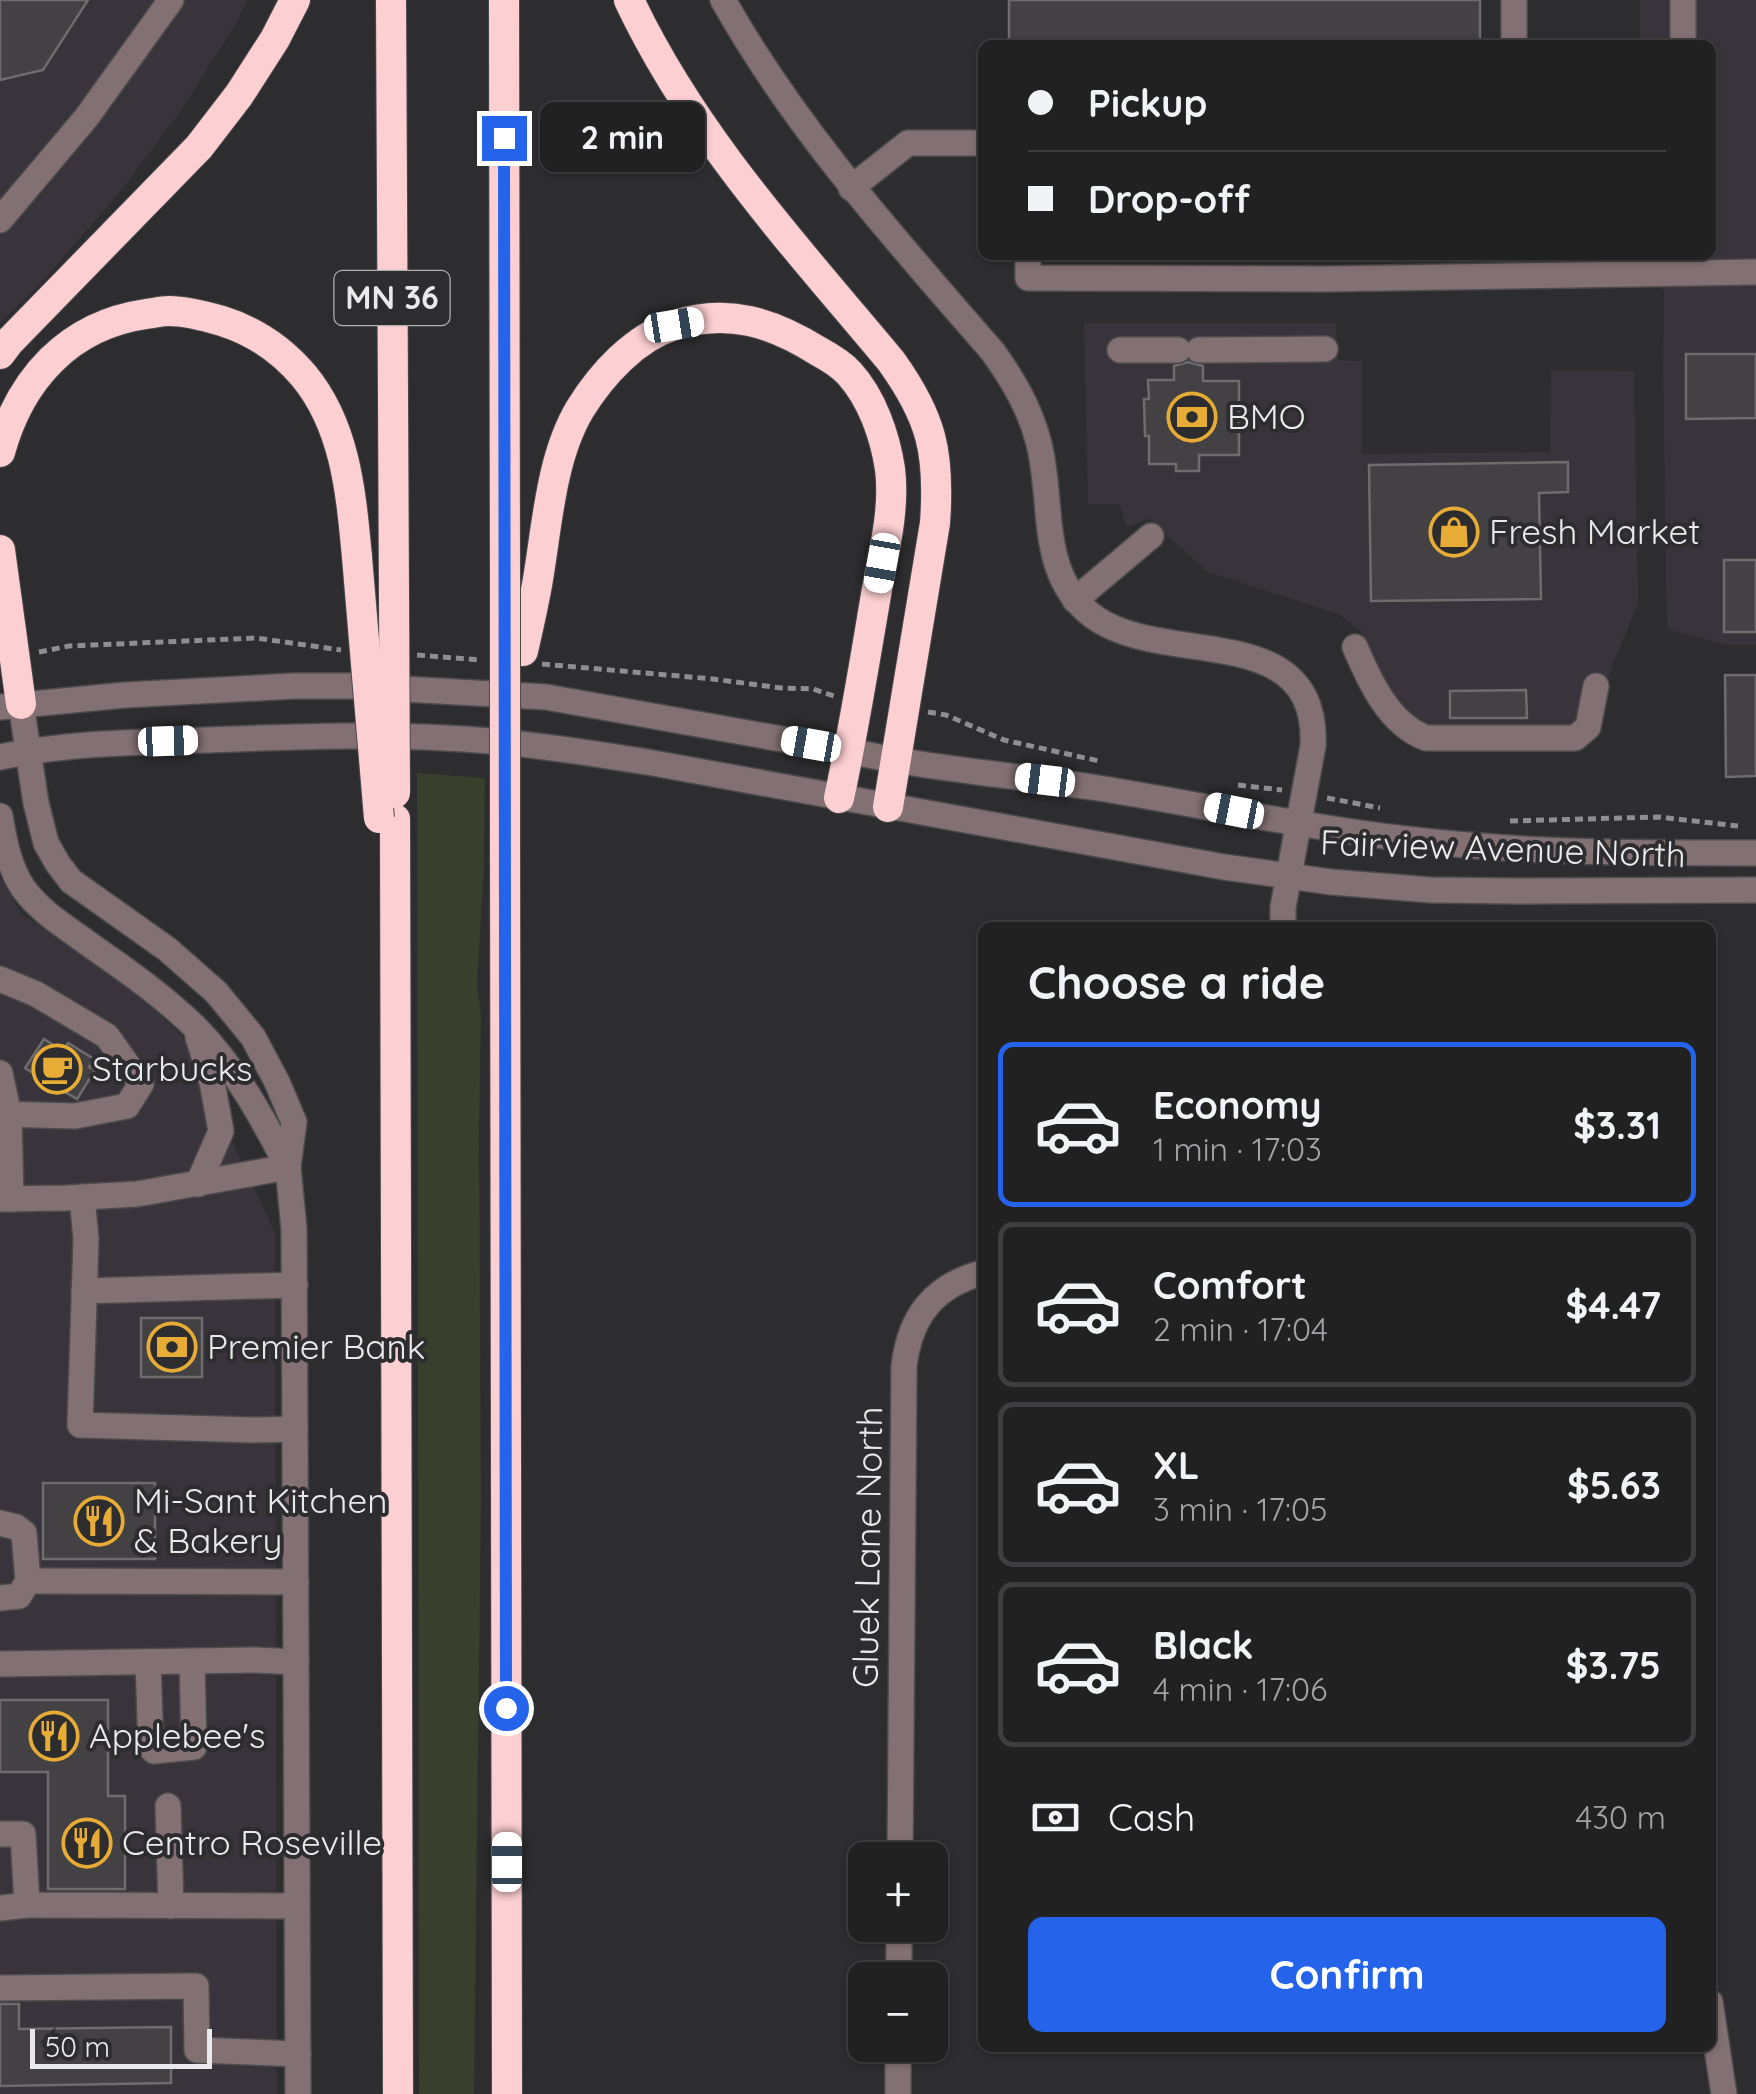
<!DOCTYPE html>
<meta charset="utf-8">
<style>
:root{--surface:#222122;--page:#2e2e2f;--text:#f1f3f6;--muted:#a2a3a5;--line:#3f3e40;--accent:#2563eb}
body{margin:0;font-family:Quicksand,sans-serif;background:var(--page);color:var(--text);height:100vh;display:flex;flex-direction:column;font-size:38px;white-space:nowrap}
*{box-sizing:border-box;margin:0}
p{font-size:32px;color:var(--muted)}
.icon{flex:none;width:55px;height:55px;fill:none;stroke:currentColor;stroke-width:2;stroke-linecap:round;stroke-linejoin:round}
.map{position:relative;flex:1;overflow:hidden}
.sheet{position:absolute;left:978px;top:922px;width:738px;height:1130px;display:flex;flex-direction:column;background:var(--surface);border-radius:15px;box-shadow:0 2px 8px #0004,0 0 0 2px var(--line)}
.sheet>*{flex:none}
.banner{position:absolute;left:978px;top:40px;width:738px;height:220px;border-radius:15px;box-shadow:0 2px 8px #0004,0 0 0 2px var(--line);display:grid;align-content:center;height:220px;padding:0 50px;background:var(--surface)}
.fabs{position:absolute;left:848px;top:1842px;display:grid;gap:20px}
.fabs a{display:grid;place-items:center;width:100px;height:100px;border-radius:15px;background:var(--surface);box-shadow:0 2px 8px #0004,0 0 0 2px var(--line);font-size:50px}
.scale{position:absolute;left:30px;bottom:25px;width:182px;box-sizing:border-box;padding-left:10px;border:5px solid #eae9eb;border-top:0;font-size:28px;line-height:35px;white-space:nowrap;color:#eae9eb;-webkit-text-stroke:8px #2d2c2e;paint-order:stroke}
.end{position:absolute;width:45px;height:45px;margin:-22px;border:12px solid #2563eb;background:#fff;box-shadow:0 0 0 5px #fff}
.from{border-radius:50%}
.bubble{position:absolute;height:70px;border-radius:15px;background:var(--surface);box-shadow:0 2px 8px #0004,0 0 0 2px var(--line);font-size:32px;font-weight:700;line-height:70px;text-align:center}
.car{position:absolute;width:30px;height:60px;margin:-30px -15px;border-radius:12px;box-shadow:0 0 8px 2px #0007;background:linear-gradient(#fff 24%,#345 0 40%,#fff 0 76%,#345 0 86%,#fff 0)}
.banner b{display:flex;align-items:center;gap:35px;height:95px;font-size:38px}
.banner b+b{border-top:2px solid var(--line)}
.banner i{width:25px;height:25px;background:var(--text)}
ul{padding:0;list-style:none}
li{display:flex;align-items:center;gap:30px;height:165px;margin:0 20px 15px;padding:0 30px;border:5px solid var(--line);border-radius:15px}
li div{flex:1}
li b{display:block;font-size:38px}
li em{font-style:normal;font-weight:700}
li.current{border-color:var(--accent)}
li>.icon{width:90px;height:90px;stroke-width:1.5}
h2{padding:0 50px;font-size:45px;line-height:120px}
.pay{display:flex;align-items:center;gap:25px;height:110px;padding:0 50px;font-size:38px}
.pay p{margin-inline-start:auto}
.action{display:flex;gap:20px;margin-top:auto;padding:20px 50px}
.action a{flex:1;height:115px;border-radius:15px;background:var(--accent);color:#fff;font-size:40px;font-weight:700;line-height:115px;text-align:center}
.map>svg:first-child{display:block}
.built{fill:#39343b}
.green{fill:#383f2d}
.building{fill:#434143;stroke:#6e6c6e;stroke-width:2.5}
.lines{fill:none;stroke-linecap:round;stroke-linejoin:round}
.minor-casing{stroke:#4b4a4c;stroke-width:28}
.highway-casing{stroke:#4b4a4c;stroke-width:32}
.path{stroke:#8e8d8f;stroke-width:5;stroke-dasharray:8 5;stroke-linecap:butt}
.minor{stroke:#837072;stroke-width:25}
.highway{stroke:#fccfd2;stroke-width:30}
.highway-bridge-casing{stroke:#4b4a4c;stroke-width:32;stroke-linecap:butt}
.highway-bridge{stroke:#fccfd2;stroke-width:30}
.route{stroke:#2563eb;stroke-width:12}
.labels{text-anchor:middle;stroke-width:8;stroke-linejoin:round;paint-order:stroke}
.shield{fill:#2d2c2e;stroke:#b1b0b2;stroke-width:2.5}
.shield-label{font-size:32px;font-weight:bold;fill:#eae9eb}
.poi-label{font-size:35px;fill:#eae9eb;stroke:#2d2c2e;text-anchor:start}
.street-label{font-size:35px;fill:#eae9eb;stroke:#2d2c2e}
</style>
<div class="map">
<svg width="1756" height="2094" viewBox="0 0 1756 2094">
<rect width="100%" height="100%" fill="#2d2c2e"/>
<g class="built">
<polygon points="0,0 247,0 237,22 180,112 120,192 41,283 0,323"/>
<polygon points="1640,0 1756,0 1756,645 1728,645 1667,629 1663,371 1664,292 1640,255 1710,255 1710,45 1640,45"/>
<polygon points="1084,323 1336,323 1338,360 1362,361 1362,454 1550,452 1551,370 1634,371 1638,604 1614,661 1591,736 1578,748 1538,751 1427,752 1401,741 1387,722 1363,633 1339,614 1208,572 1149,519 1127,527 1119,504 1088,504"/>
<polygon points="0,877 21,913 132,988 184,1038 275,1233 277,2094 0,2094"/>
</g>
<polygon class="green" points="417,773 485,778 484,865 477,986 481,1015 479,1135 481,1501 474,2094 419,2094"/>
<g class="building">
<polygon points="0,0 88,0 43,70 0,80"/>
<rect x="1009" y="0" width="471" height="45"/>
<polygon points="1686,354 1756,354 1756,418 1686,419"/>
<polygon points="1188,362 1203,366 1203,381 1239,381 1239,455 1199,455 1199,471 1176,471 1176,464 1149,464 1149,436 1145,436 1144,399 1149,399 1148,380 1174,380 1174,366"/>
<polygon points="1568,462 1568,492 1539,493 1541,599 1371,601 1369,465"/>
<rect x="1724" y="560" width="32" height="72"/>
<polygon points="1725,675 1756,675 1756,776 1726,777"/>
<polygon points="1526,690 1527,718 1450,718 1450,691"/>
<polygon points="44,1039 63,1051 68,1043 94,1059 89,1067 95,1070 77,1099 25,1068"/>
<rect x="141" y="1318" width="61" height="59"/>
<rect x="43" y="1483" width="112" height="76"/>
<polygon points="0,1700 108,1700 108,1796 125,1796 125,1889 48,1889 48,1772 0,1772"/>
<polygon points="0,2004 19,2004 19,2029 171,2027 171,2083 0,2086"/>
</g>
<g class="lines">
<g class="minor-casing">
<g id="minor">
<path d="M723,0C796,130 896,240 993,352C1013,380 1029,407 1038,440C1055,501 1036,574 1094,617C1164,668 1319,618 1313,746L1283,907V928"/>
<polyline points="1514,0 1514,45"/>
<polyline points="1683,0 1683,45"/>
<polyline points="851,188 908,143 982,143"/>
<polyline points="0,220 86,118 171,0"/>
<polyline points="1028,255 1028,278 1325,279 1756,272"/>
<polyline points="1120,350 1178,350"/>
<polyline points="1199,350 1325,349"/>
<polyline points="1075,600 1151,536"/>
<path d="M1355,647C1370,682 1389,724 1426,738H1575L1588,727L1596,686"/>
<polyline points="21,704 36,803 46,843 58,864 71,881 167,949 216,992 253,1037 277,1082 294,1122 288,1167 294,1229 298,2094"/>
<path d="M0,707L125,695L294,686H351L546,697L849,751C931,769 1015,775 1098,788C1198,804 1297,826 1398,838C1517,853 1637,853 1756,853"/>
<path d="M0,757C67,743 137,742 205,740C291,737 378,733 464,739C527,743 591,753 653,763L1224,867L1331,882L1431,890L1516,891L1756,890"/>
<path d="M0,816C4,840 9,867 23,888C41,913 69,929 93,947C129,972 164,997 195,1027C235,1067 262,1117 288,1167"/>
<polyline points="0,979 36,994 107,1036 141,1084 127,1106 75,1116 0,1114"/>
<polyline points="0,1073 9,1115 11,1199"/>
<polyline points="198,1184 221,1131 212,1082 198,1037"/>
<polyline points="82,1197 86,1239 80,1425 253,1430 295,1429"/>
<polyline points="0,1199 66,1198 137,1194 288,1167"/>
<polyline points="84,1291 295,1285"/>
<polyline points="0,1523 16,1527 24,1533 28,1581 19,1596 0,1598"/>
<polyline points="28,1581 296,1582"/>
<polyline points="148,1662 151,1748 154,1751 194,1747 192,1661"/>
<polyline points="0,1664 255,1660 296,1662"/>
<polyline points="168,1806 171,1906"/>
<polyline points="0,1834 23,1834 27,1905 297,1906"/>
<path d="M900,1860L904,1366C910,1317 933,1286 982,1273"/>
<polyline points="0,1908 27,1905"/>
<polyline points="899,1980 899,1925"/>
<polyline points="0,1988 196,1986 197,2050 298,2054"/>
<polyline points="1710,2002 1724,2094"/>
<polyline points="898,2094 898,2045"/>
</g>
</g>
<g class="highway-casing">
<g id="highway">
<polyline points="391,0 394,596"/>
<polyline points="504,0 505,580"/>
<path d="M629,0C693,136 796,247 891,361C932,418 940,453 935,523L888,807"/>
<polyline points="0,354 9,342 199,147 239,95 275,39 295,0"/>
<path d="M0,452C20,379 69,325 146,314C154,313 162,311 169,311C187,311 205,316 222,321C254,331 282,350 304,376C346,427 351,494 357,557"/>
<polyline points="0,550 21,704"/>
<path d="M523,651C528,629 533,607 537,585C547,529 550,459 580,409C601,375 635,337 675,325C729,308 773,323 818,351C829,357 841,364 849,373C872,398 885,436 890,469C895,509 884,551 877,589C865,659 854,729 839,798"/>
<polyline points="395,819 398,2094"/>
<polyline points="505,833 507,2094"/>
</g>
</g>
<g class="path">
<polyline points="39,652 69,646 256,638 341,650"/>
<polyline points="417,655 481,660"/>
<polyline points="542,664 713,679 781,688 813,689 834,696"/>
<polyline points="928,712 946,715 1004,740 1099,761"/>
<polyline points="1238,785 1282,790"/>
<polyline points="1327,798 1380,808"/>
<polyline points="1510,821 1659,817 1738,826"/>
</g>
<use href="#minor" class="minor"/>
<use href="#highway" class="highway"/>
<g class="highway-bridge-casing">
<g id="highway-bridge">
<polyline points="357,557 379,818"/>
<polyline points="505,580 505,833"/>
<polyline points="394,596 395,793"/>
</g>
</g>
<use href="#highway-bridge" class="highway-bridge"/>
</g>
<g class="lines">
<polyline class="route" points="504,138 506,1708"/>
</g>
<defs>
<g id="bank-ring" transform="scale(2.5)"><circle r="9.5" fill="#2d2c2e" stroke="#e6ac36" stroke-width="1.5"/><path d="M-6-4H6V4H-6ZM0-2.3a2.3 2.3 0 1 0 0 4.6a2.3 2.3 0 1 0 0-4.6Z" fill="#e6ac36"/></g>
<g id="shop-ring" transform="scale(2.5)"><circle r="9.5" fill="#2d2c2e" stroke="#e6ac36" stroke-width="1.5"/><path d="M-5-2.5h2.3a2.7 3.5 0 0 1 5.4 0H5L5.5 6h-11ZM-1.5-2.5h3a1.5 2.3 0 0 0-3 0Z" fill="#e6ac36"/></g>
<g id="cafe-ring" transform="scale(2.5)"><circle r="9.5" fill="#2d2c2e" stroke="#e6ac36" stroke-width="1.5"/><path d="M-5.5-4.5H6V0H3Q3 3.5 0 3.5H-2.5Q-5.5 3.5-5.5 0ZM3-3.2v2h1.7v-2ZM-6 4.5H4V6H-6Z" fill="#e6ac36"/></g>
<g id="restaurant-ring" transform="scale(2.5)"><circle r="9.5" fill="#2d2c2e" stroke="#e6ac36" stroke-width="1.5"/><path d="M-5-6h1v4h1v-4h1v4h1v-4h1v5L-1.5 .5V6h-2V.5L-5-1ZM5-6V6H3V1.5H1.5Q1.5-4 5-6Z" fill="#e6ac36"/></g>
</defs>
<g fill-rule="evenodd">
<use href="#bank-ring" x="1192" y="417"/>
<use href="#shop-ring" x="1454" y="532"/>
<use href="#cafe-ring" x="57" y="1069"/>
<use href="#bank-ring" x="172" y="1347"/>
<use href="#restaurant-ring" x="99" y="1521"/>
<use href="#restaurant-ring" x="54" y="1736"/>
<use href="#restaurant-ring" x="87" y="1843"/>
</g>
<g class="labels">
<rect class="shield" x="334.5" y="271" width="115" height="54" rx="8"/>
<g class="shield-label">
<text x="392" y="309">MN 36</text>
</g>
<g class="poi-label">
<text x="1227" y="429">BMO</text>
<text x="1489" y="544">Fresh Market</text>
<text x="92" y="1081">Starbucks</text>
<text x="207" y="1359">Premier Bank</text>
<text x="134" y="1513">Mi-Sant Kitchen<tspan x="134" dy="40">&amp; Bakery</tspan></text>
<text x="89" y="1748">Applebee's</text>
<text x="122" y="1855">Centro Roseville</text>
</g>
<g class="street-label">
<text transform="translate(1503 849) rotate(2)" y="12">Fairview Avenue North</text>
<text transform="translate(868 1547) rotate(-89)" y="12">Gluek Lane North</text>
</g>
</g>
</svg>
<div class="fabs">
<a>+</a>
<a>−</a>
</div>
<div class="scale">50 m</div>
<i class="end from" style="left:506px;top:1708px"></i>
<i class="end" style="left:504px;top:138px"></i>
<div class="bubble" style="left:540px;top:102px;width:165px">2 min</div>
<i class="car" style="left:674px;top:325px;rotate:81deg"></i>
<i class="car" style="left:882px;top:563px;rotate:190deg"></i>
<i class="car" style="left:168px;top:741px;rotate:88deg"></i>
<i class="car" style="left:811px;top:744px;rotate:280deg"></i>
<i class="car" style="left:1045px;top:780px;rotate:277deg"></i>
<i class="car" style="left:1234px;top:811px;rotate:281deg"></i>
<i class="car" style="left:507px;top:1862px;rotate:0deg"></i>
<div class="banner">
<b><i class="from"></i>Pickup</b>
<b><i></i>Drop-off</b>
</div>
<section class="sheet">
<h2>Choose a ride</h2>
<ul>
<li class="current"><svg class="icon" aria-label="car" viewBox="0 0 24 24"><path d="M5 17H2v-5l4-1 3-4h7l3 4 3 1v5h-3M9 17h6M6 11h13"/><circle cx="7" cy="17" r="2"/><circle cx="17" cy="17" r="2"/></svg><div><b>Economy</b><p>1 min · 17:03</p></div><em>$3.31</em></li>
<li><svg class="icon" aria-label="car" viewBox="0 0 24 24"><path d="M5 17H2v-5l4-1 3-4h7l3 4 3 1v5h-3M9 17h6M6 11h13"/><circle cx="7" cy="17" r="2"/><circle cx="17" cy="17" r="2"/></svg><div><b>Comfort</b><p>2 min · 17:04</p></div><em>$4.47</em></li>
<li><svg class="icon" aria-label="car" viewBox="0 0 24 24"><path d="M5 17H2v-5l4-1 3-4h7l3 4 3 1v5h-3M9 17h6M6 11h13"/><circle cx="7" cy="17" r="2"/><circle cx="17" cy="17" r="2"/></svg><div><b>XL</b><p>3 min · 17:05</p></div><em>$5.63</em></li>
<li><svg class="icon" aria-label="car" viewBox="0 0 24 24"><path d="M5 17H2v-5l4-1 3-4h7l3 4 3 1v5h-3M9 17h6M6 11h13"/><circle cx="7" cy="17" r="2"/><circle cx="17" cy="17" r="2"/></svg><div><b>Black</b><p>4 min · 17:06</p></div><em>$3.75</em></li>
</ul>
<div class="pay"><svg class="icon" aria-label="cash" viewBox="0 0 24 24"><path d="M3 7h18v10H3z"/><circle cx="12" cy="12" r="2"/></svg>Cash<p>430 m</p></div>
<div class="action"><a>Confirm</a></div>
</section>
</div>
